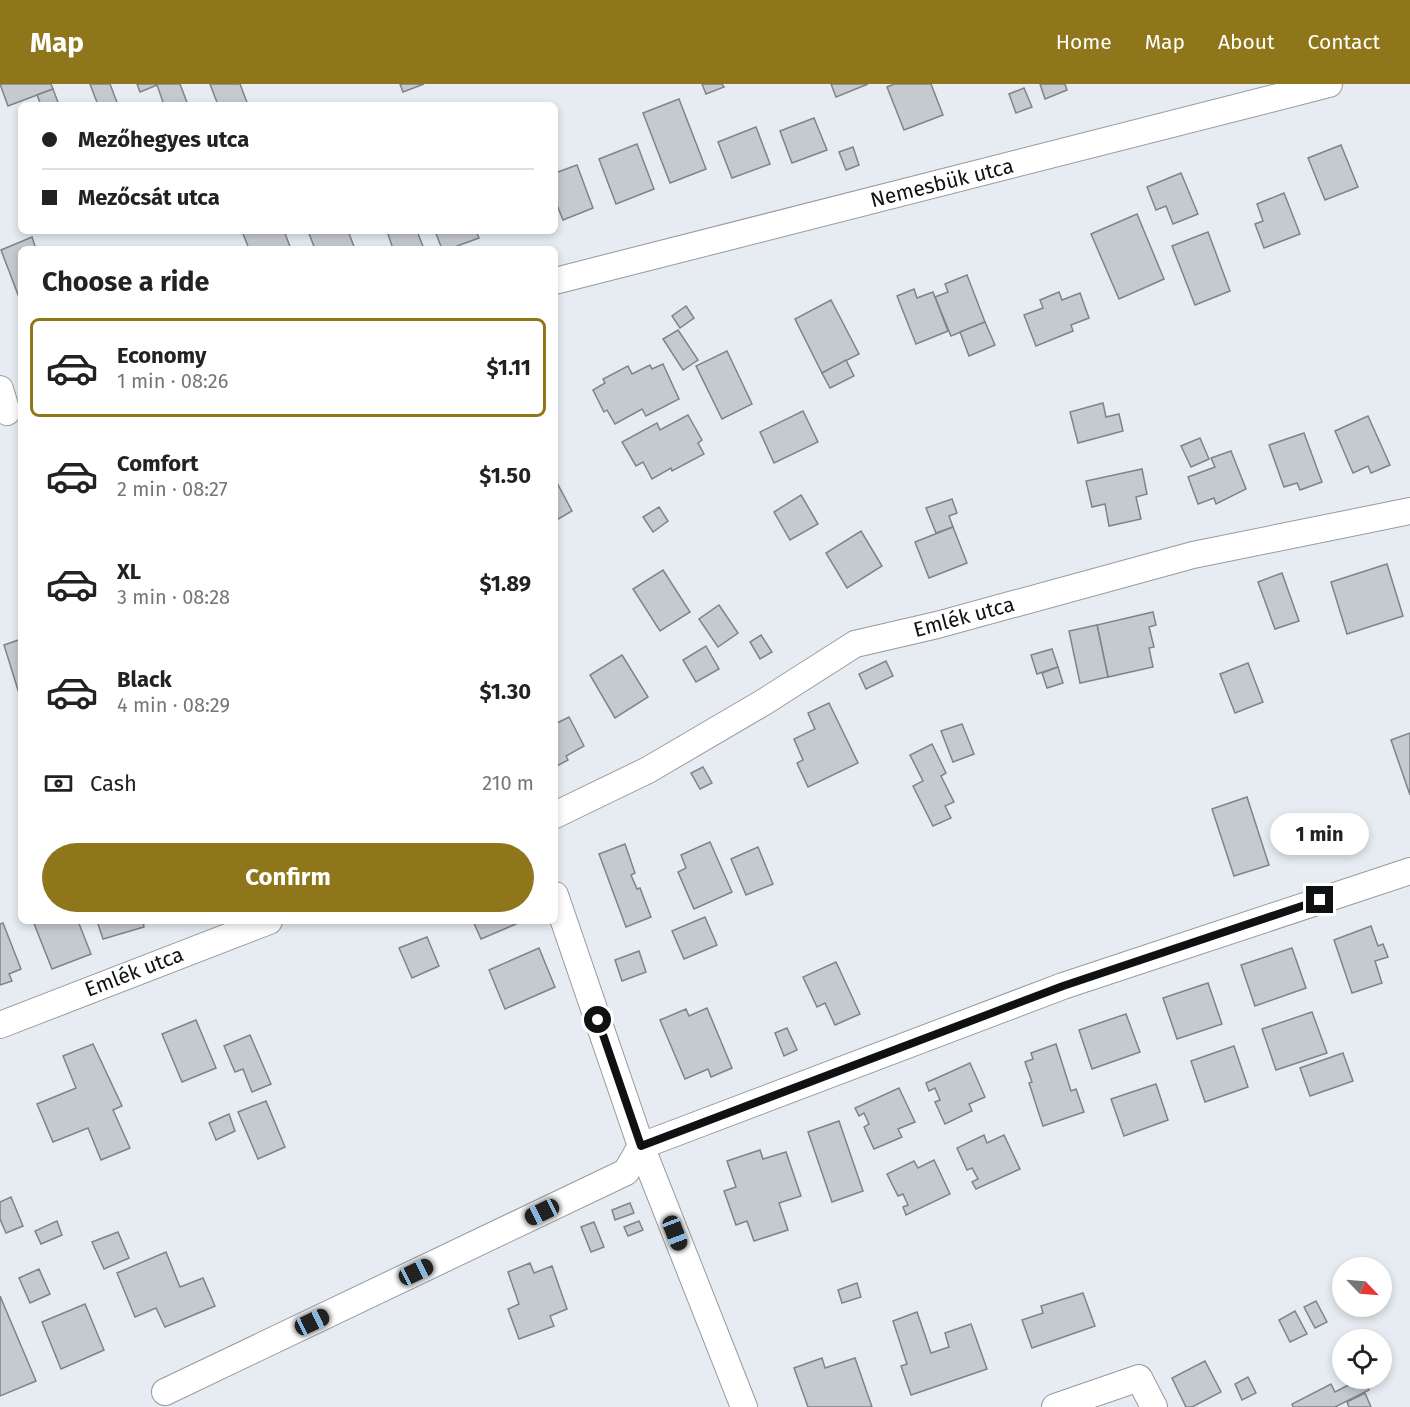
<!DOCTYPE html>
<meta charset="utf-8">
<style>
:root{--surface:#fff;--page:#f2f2f2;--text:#222;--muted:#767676;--line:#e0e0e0;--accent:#90761b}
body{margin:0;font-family:"Fira Sans",sans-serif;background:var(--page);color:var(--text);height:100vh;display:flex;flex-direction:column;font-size:22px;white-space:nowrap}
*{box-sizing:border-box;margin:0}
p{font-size:20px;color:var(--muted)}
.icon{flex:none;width:33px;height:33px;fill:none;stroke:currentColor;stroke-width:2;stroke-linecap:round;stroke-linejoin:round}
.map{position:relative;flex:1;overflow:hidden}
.sheet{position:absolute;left:18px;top:162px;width:540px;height:678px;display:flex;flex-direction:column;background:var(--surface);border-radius:9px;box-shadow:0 3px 9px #0003}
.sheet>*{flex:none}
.guide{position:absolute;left:18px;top:18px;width:540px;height:132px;border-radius:9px;box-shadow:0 3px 9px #0003;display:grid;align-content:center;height:132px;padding:0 24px;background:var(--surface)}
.needle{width:39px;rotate:115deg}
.controls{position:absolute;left:1332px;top:1173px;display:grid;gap:12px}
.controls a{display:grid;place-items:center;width:60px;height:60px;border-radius:50%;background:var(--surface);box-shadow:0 3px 9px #0003;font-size:30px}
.end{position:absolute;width:27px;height:27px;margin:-14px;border:8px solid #0f1113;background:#fff;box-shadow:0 0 0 3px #fff}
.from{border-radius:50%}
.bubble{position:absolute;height:42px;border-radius:21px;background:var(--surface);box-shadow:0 3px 9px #0003;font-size:20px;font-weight:700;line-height:42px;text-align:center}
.car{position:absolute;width:18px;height:36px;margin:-18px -9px;border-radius:8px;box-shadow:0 0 4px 2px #0007;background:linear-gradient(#222 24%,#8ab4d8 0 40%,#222 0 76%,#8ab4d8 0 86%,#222 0)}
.guide b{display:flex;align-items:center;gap:21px;height:57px;font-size:22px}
.guide b+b{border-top:2px solid var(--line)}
.guide i{width:15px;height:15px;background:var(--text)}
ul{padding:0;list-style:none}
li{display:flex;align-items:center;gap:18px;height:99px;margin:0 12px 9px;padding:0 12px;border:3px solid transparent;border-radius:9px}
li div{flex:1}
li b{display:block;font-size:22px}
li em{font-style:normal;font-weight:700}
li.active{border-color:var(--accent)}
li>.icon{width:54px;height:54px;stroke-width:1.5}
h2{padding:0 24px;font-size:27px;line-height:72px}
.pay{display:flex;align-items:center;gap:15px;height:66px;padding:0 24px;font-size:22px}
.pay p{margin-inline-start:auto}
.button{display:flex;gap:12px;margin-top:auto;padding:12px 24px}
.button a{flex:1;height:69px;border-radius:36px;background:var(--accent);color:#fff;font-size:24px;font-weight:700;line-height:69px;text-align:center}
header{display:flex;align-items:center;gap:36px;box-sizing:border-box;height:84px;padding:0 30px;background:var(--accent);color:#fff}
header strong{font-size:28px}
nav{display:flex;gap:33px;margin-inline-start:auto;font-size:21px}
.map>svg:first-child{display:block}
.building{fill:#c5cacf;stroke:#7e8488;stroke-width:1.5}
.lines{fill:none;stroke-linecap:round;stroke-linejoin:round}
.minor-casing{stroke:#959ba0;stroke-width:28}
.minor{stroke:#fff;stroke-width:26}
.route{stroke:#0f1113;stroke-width:8}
.labels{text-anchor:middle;stroke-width:4.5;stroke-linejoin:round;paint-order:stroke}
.street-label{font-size:21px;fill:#0f1113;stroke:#fff}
</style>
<header>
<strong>Map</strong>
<nav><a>Home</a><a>Map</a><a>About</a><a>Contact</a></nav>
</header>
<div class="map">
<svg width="1410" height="1323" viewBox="0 0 1410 1323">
<rect width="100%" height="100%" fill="#e6ecf1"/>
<g class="building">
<polygon points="0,0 51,0 53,5 8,22"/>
<polygon points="90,0 110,0 118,21 98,21"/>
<polygon points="137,0 180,0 188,21 156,21 163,18 157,1 140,8"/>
<polygon points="210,0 240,0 248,21 218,21"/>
<polygon points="400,0 424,0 403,8"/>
<polygon points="702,0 722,0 724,3 706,10"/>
<polygon points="831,0 868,0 836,13"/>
<polygon points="894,0 931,0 943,31 904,46 887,3"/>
<polygon points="1040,0 1065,0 1067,6 1045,15"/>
<polygon points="1024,4 1032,23 1016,29 1009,10"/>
<polygon points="53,5 59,21 41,21 37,11"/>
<polygon points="679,15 706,85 670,99 643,29"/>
<polygon points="814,34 827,66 792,79 780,47"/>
<polygon points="756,43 770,80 732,94 718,58"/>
<polygon points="637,60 654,105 616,120 599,75"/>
<polygon points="1341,61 1358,103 1325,116 1308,74"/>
<polygon points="853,63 859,81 846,86 839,68"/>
<polygon points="577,81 593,124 563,136 555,116 555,89"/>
<polygon points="1181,89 1198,130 1173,140 1166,122 1156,126 1147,103"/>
<polygon points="1284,109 1300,150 1264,164 1255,140 1263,137 1257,120"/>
<polygon points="1137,130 1164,195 1119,215 1091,150"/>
<polygon points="242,147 284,147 291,165 249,165"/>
<polygon points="308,147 348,147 355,165 315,165"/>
<polygon points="387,147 417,147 424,165 393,165"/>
<polygon points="435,147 476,147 479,154 449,165 442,165"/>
<polygon points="1208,148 1230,207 1195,221 1172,162"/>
<polygon points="32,153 36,165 21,165 20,216 1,166"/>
<polygon points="967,191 985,238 951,252 935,213 948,208 945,200"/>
<polygon points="914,205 917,214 933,208 948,247 916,260 897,212"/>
<polygon points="1059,208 1062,216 1080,209 1089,234 1071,241 1073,247 1036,262 1024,231 1043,224 1040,216"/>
<polygon points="831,216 859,270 822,289 795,235"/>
<polygon points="686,222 694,234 680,244 672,232"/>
<polygon points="985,238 995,261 969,272 960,248"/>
<polygon points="678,246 698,276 683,286 663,255"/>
<polygon points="727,267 752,320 722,335 696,282"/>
<polygon points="846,276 854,292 830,304 822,289"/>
<polygon points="663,280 679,315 646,332 642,325 615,340 607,326 604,328 593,306 605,299 603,295 628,282 632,290 650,281 652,285"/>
<polygon points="1103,319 1106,333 1119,330 1123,347 1078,359 1070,328"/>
<polygon points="803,327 818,358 774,379 760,348"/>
<polygon points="688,331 702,356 698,359 704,370 672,387 671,384 652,395 643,378 636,382 622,358 657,339 660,346"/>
<polygon points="1368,332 1390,381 1371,389 1368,382 1353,389 1335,347"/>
<polygon points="1304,349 1322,398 1300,406 1297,399 1284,403 1269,361"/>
<polygon points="1200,354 1209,375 1191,383 1181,362"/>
<polygon points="1231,367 1246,405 1216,420 1214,414 1198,420 1188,393 1215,383 1211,374"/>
<polygon points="1142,385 1147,410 1136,413 1141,435 1109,442 1105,420 1092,423 1086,397"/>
<polygon points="555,395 572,427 555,437"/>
<polygon points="801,411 818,440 790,456 774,428"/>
<polygon points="952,415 957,429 949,432 953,443 936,449 926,424"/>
<polygon points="659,423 668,437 653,448 643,433"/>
<polygon points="953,443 967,479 929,494 915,458"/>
<polygon points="861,447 882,482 847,504 826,469"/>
<polygon points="1387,480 1403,532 1347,550 1331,498"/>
<polygon points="663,486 690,528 660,547 633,505"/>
<polygon points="1282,489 1299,537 1275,545 1258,498"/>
<polygon points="719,521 738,549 718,563 699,535"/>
<polygon points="1153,528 1156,541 1149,543 1154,563 1149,564 1153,583 1108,593 1097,541"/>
<polygon points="1097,541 1108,593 1080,599 1069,547"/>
<polygon points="761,551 772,568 760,575 750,558"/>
<polygon points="21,555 21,605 18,606 4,561"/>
<polygon points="706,562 719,585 696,598 683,576"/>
<polygon points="1052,565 1058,583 1037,590 1031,571"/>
<polygon points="622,571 648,613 615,634 590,591"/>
<polygon points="886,577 893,592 866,605 859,590"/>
<polygon points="1248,579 1263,618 1235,629 1220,590"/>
<polygon points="1058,583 1063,599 1047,604 1042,589"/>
<polygon points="829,619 858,679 808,703 797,679 803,676 794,655 815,645 808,629"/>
<polygon points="569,633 584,662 566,672 568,676 555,683 555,640"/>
<polygon points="962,640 974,670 953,678 941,647"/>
<polygon points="1410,649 1410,711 1391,656"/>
<polygon points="932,660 946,689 941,692 954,718 945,722 951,734 933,742 913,702 923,697 910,671"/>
<polygon points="703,683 712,699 700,705 691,689"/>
<polygon points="1247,713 1269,781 1234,792 1212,725"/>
<polygon points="710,758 732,808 694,825 678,788 686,784 681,771"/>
<polygon points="625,760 635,789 631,791 637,805 640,804 651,833 626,843 599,770"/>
<polygon points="758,763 773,800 746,811 731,775"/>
<polygon points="705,833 717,861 684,875 672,847"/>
<polygon points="33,837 78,837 91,870 52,885"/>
<polygon points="97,837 143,837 144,843 103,855"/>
<polygon points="473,837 523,837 481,855"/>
<polygon points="3,839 21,885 9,890 12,897 0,901 0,840"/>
<polygon points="1371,842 1378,862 1383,860 1388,873 1375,877 1382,899 1352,909 1334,856"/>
<polygon points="427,853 439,882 412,894 399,864"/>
<polygon points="539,864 555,903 505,925 489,886"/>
<polygon points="1292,864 1306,904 1255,922 1241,881"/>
<polygon points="639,867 646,888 622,897 615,876"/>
<polygon points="836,878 860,930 835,941 825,919 817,923 803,893"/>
<polygon points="1208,899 1222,940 1177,955 1163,914"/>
<polygon points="707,924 732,984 711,993 708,985 685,995 660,936 686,925 689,932"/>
<polygon points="1312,928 1327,969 1276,986 1262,945"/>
<polygon points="1126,930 1140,968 1092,985 1079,946"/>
<polygon points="196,936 216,984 182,998 162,950"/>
<polygon points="787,944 797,966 784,972 775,949"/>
<polygon points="250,951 271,1000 252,1008 243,985 235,988 224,962"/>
<polygon points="93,960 122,1022 113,1026 130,1064 101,1076 88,1044 53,1058 37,1020 76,1004 63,972"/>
<polygon points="1056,960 1071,1007 1076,1005 1084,1028 1043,1042 1029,999 1032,998 1025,978 1033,975 1031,969"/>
<polygon points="1234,962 1248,1003 1205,1018 1191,977"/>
<polygon points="1343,969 1353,997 1310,1012 1300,984"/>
<polygon points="970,979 985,1013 969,1020 972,1027 945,1040 935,1018 940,1016 935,1004 929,1007 926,999"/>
<polygon points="1156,1000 1168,1036 1124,1052 1111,1015"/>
<polygon points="899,1004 915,1038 898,1045 902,1053 874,1065 864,1043 869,1040 864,1029 859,1032 855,1024"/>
<polygon points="266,1017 285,1063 258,1075 238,1028"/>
<polygon points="229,1030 235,1047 216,1056 209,1039"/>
<polygon points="839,1037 863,1107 832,1118 808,1048"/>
<polygon points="984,1051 987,1059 1004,1051 1020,1085 976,1105 972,1098 978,1095 972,1084 967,1086 957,1064"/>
<polygon points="760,1066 763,1075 786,1068 801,1112 779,1119 788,1146 754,1157 747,1137 736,1141 724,1107 736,1103 727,1077"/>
<polygon points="934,1076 950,1110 906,1131 903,1123 908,1121 903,1110 898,1112 887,1090 914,1077 918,1084"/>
<polygon points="11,1113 23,1142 6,1149 0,1135 0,1118"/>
<polygon points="630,1119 634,1129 615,1136 612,1126"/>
<polygon points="57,1137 62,1151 41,1160 35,1147"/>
<polygon points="639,1137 643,1146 628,1152 624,1143"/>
<polygon points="594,1138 604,1163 591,1168 581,1143"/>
<polygon points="118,1148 129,1174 104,1185 92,1158"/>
<polygon points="166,1168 180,1203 203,1194 215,1222 165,1243 156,1224 135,1233 117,1189"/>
<polygon points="530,1179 534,1189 552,1182 567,1225 550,1232 554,1242 519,1255 508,1225 519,1220 508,1188"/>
<polygon points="39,1185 50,1210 30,1219 19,1194"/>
<polygon points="857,1199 861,1213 842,1219 838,1206"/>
<polygon points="1083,1209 1095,1242 1032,1264 1022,1236 1043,1229 1041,1222"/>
<polygon points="0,1212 36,1297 0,1312"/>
<polygon points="1316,1217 1327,1238 1315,1244 1304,1223"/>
<polygon points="85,1220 104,1266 61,1285 42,1238"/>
<polygon points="1295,1227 1307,1250 1290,1258 1279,1236"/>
<polygon points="917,1228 931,1269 949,1263 945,1249 971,1240 987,1285 911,1311 901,1282 907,1280 893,1237"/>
<polygon points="822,1274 825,1284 855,1274 872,1323 808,1323 794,1284"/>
<polygon points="1205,1277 1221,1308 1192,1323 1186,1323 1172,1294"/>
<polygon points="1248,1293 1256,1309 1242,1316 1235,1300"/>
<polygon points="1362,1294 1369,1306 1335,1323 1293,1323 1292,1320 1331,1300 1335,1308"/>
<polygon points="1365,1309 1371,1323 1349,1323 1347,1318"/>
</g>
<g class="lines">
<g class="minor-casing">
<g id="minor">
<polyline points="555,197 1329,0"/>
<polyline points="0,305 7,328"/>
<polyline points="555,731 648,686 764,618 855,560 937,541 1193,471 1410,427"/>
<polyline points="555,811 641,1062 744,1323"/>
<polyline points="0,941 269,837"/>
<polyline points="165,1308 626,1088 641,1062 1063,902 1410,787"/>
<polyline points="1055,1323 1139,1294 1154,1323"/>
</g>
</g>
<use href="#minor" class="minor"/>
</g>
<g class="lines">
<polyline class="route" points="598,936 641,1062 1063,902 1320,816"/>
</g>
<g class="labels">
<g class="street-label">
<text transform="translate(942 99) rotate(-14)" y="7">Nemesbük utca</text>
<text transform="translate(964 533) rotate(-15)" y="7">Emlék utca</text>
<text transform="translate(134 888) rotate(-21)" y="7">Emlék utca</text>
</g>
</g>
</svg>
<div class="controls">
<a><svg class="needle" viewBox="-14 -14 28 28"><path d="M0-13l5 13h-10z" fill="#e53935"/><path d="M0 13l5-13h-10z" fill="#767676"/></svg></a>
<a><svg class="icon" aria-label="locate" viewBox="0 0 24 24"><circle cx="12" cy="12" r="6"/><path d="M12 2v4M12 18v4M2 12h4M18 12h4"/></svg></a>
</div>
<i class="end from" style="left:598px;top:936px"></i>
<i class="end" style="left:1320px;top:816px"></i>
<div class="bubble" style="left:1270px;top:729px;width:99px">1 min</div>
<i class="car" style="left:542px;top:1128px;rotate:244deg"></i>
<i class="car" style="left:675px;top:1149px;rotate:159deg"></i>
<i class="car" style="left:416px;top:1188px;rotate:64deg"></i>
<i class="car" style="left:312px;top:1238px;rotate:65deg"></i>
<div class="guide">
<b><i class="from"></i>Mezőhegyes utca</b>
<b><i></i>Mezőcsát utca</b>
</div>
<section class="sheet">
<h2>Choose a ride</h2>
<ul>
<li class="active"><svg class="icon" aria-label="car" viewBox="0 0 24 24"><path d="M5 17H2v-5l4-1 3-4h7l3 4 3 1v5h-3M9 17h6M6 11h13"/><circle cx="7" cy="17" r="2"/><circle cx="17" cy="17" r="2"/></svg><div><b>Economy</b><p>1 min · 08:26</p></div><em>$1.11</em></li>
<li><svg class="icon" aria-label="car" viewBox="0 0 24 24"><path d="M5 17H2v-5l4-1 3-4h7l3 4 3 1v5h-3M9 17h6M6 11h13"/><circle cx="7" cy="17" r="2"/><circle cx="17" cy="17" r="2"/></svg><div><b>Comfort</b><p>2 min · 08:27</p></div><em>$1.50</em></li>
<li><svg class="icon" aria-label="car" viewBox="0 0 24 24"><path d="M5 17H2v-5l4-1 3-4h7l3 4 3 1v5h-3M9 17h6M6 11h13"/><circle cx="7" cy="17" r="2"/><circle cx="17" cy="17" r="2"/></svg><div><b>XL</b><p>3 min · 08:28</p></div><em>$1.89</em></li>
<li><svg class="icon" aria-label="car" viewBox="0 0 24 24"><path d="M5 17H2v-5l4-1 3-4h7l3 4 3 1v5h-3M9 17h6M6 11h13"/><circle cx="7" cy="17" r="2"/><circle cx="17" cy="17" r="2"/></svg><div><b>Black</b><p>4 min · 08:29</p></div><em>$1.30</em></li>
</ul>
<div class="pay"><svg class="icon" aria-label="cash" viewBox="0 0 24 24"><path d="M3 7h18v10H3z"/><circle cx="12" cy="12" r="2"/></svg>Cash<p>210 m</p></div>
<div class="button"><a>Confirm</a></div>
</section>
</div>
